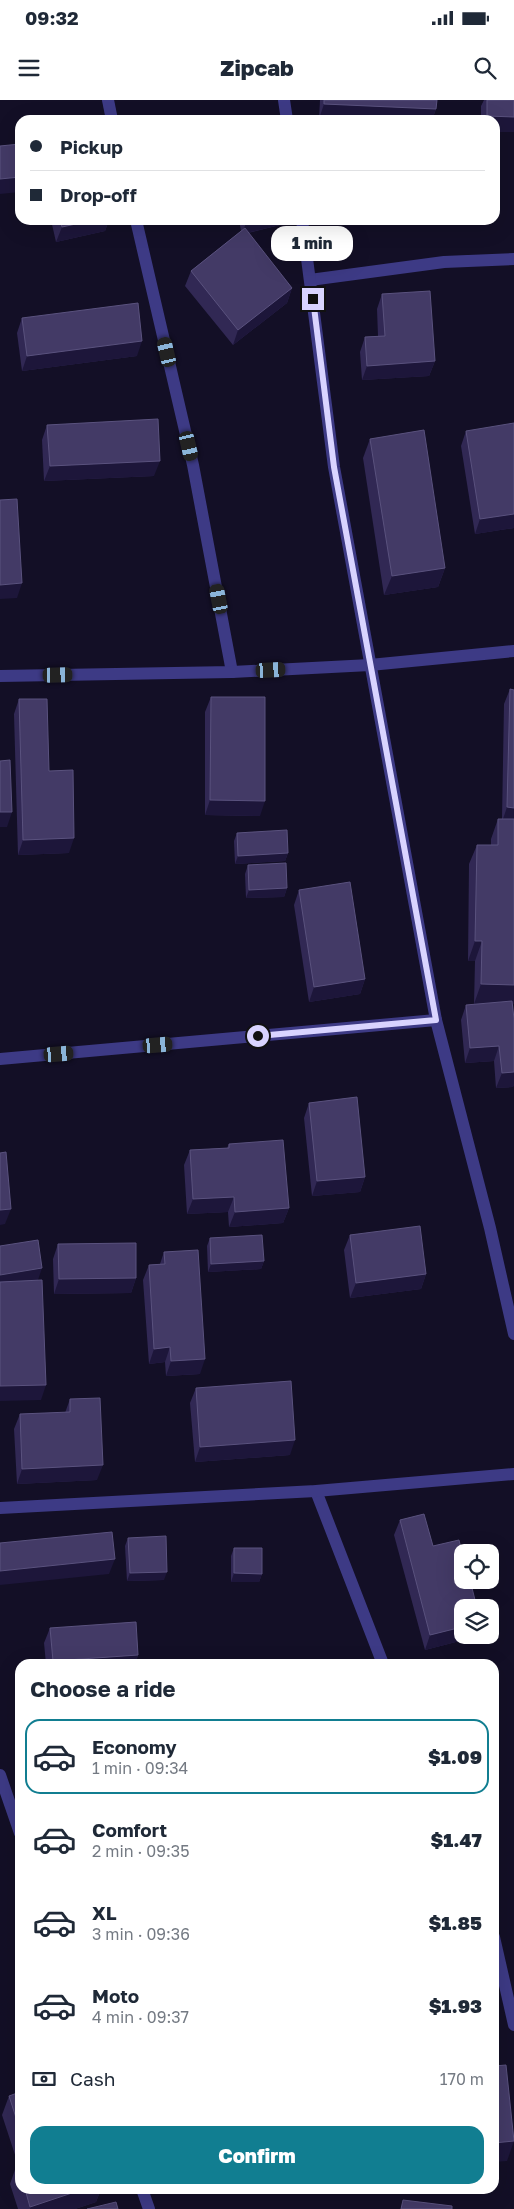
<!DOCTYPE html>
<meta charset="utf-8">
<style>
:root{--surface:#fff;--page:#f2f2f3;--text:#1f2937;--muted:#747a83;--line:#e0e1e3;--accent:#117e91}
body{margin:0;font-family:"Golos Text",sans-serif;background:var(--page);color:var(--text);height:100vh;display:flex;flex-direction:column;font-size:19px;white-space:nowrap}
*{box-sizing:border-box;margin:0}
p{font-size:16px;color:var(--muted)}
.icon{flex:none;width:28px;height:28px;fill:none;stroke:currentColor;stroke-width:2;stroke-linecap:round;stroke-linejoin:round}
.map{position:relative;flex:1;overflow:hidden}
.side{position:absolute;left:15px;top:1559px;width:484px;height:535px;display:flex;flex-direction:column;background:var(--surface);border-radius:15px;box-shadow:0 5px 20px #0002}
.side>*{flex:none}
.guide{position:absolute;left:15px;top:15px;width:485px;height:110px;border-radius:15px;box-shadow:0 5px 20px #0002;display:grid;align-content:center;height:110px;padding:0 15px;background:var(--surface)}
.buttons{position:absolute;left:454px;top:1444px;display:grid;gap:10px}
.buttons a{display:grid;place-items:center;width:45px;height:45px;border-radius:10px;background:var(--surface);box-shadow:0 5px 20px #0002;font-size:25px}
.end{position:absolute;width:22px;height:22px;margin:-11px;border:6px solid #d9d4ff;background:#111;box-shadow:0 0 0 2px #111}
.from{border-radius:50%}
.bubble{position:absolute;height:35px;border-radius:15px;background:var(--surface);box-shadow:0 5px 20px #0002;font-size:16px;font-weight:800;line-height:35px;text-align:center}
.car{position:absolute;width:15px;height:30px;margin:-15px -8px;border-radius:6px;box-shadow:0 0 4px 1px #0007;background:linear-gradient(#222 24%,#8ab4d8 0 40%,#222 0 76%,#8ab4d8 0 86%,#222 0)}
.guide b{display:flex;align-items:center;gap:18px;height:48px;font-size:19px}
.guide b+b{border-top:1px solid var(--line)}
.guide i{width:12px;height:12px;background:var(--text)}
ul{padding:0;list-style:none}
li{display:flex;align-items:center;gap:15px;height:75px;margin:0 10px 8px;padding:0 5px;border:2px solid transparent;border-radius:15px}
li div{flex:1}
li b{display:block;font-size:19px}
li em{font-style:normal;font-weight:800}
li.on{border-color:var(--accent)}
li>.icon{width:45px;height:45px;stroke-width:1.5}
h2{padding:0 15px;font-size:22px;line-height:60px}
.pay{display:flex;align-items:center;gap:12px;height:55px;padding:0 15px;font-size:19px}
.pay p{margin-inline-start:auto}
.action{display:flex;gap:10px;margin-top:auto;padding:10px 15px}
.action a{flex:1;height:58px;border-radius:15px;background:var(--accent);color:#fff;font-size:20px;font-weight:800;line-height:58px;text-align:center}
.status{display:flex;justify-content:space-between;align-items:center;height:35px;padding:0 25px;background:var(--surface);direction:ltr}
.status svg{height:14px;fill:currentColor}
header{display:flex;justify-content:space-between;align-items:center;height:65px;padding:0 15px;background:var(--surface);font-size:22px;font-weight:800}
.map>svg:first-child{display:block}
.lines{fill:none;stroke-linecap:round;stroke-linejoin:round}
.service{stroke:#3d3a85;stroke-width:12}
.minor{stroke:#3d3a85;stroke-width:12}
.wall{fill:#312854}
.shaded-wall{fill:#1d163a}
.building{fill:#433a66;stroke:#5a527e}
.route{stroke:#d9d4ff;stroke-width:6}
</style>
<div class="status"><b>09:32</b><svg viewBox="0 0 49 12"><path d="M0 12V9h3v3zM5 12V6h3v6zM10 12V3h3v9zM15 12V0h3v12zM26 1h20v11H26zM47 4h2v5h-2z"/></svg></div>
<header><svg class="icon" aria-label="menu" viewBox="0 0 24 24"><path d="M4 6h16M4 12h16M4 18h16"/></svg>Zipcab<svg class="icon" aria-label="search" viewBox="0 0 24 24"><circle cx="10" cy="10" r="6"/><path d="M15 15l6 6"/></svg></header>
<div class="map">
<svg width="514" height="2109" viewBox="0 0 514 2109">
<rect width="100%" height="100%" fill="#130f26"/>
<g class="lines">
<g class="service">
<polyline points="108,0 112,20"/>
<polyline points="136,120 193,365 232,572"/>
<polyline points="310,180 444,162 514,159"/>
</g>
<g class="minor">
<polyline points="284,0 287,20"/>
<polyline points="302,120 334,367 436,920 490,1128 514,1234"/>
<polyline points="0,576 232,572 370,565 514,551"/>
<polyline points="0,959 436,920"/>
<polyline points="316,1391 383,1564"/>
<polyline points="0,1408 316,1391 514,1374"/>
<polyline points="0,1675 20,1733"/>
<polyline points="494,1837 514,1925"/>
<polyline points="142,2089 149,2109"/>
</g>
</g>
<g class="wall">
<polygon points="320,0 437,0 436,9 432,20 341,20 319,19"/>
<polygon points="484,0 514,0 514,32 495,32 495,20 481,20 481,6"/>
<polygon points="51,120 109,120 105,131 56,142"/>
<polygon points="239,120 281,120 280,125 248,133 292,188 287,203 233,245 185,186 191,171 241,131"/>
<polygon points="382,194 435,261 429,276 362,280 360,252 365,237 378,236 377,209"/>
<polygon points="22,218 137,256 22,271 17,233"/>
<polygon points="47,325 154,376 44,381 42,340"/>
<polygon points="466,331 514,428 475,434 461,346"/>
<polygon points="370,339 445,468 438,487 384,495 363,358"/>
<polygon points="510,589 514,590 514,904 513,904 514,919 514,984 513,987 496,988 494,961 465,963 461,920 466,905 482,904 474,904 475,861 468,861 469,764 477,745 491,745 491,739 498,719 502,719 504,604"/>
<polygon points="211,597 260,716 205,715 205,612"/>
<polygon points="19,599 49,671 69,753 18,755 14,614"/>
<polygon points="237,733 288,753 285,761 235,764 234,741"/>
<polygon points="248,765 287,788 284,797 246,798 245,774"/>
<polygon points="299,790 365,879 360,894 309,902 294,805"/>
<polygon points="309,1003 365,1077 360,1092 312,1096 304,1018"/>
<polygon points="229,1044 289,1108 283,1123 229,1127 228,1112 187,1114 184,1065 190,1050 227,1048"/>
<polygon points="350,1135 426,1174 421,1189 350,1198 344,1150"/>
<polygon points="210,1138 264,1161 261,1169 208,1172 207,1146"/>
<polygon points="58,1144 136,1178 131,1193 54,1194 53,1159"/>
<polygon points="164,1152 200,1274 166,1276 165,1262 149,1264 143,1180 149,1165 160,1164"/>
<polygon points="196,1288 290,1355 195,1362 190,1303"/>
<polygon points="70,1299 97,1380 17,1384 14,1329 20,1314 65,1313"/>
<polygon points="400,1420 433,1446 475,1537 425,1550 394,1435"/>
<polygon points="128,1438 164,1480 127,1481 125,1446"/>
<polygon points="234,1448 262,1474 259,1482 231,1482 231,1456"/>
<polygon points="50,1528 138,1555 135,1564 46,1564 44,1543"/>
<polygon points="20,1992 20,2089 101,2089 96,2102 75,2109 18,2109 10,2084 17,2064 18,2064 2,2015 9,1996"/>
</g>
<g class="shaded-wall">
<polygon points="324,4 436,9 432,20 341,20 319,19"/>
<polygon points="487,16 514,17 514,32 495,32 495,20 486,20"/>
<polygon points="20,77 20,92 0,94 0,79"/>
<polygon points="94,120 109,120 105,131 56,142 62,127"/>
<polygon points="247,120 281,120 280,125 242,134"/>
<polygon points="292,188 287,203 233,245 238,230"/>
<polygon points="142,241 137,256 22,271 27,256"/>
<polygon points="435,261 429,276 362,280 367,266"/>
<polygon points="160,361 154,376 44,381 50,366"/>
<polygon points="514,414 514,428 475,434 480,419"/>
<polygon points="445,468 438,487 384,495 392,476"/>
<polygon points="22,483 17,498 0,499 0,485"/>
<polygon points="210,700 265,701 260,716 205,715"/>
<polygon points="507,707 514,708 514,723 502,722"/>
<polygon points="0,712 12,712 7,727 0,727"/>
<polygon points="74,738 69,753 18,755 23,740"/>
<polygon points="288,753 285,761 235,764 238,756"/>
<polygon points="287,788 284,797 246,798 249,790"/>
<polygon points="475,841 482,841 475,861 468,861"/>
<polygon points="365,879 360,894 309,902 314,887"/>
<polygon points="481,884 514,885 514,904 474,904"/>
<polygon points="499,946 494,961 465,963 470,948"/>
<polygon points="514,972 514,984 513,987 496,988 502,973"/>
<polygon points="365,1077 360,1092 312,1096 317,1081"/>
<polygon points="234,1097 228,1112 187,1114 193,1099"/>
<polygon points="289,1108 283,1123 229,1127 235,1112"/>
<polygon points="11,1109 5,1124 0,1125 0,1110"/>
<polygon points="264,1161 261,1169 208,1172 211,1164"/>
<polygon points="42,1168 37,1183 0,1189 0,1175"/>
<polygon points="426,1174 421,1189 350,1198 356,1183"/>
<polygon points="136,1178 131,1193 54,1194 59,1179"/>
<polygon points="170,1247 165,1262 149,1264 154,1249"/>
<polygon points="205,1259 200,1274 166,1276 171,1261"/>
<polygon points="46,1285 41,1300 0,1301 0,1286"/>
<polygon points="295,1340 290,1355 195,1362 200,1347"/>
<polygon points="103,1365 97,1380 17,1384 22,1369"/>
<polygon points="115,1459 109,1474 0,1485 0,1471"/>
<polygon points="167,1472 164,1480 127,1481 130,1473"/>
<polygon points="234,1473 262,1474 259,1482 231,1482"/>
<polygon points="462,1527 462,1535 476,1535 475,1537 425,1550 430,1535"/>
<polygon points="138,1555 135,1564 52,1564 53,1561"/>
<polygon points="514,2041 507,2061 494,2062 494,2043"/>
<polygon points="84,2089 101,2089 96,2102 75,2109 30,2109 30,2107"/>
</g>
<g class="building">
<polygon points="324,0 437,0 436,9 324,4"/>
<polygon points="487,0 514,0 514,17 487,16"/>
<polygon points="20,44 20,77 0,79 0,46"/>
<polygon points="60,120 94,120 62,127"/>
<polygon points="245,128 292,188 238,230 191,171"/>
<polygon points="430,191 435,261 367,266 365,237 385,236 382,194"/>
<polygon points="138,203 142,241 27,256 22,218"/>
<polygon points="158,319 160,361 50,366 47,325"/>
<polygon points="514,323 514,414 480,419 466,331"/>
<polygon points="424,330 445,468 392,476 370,339"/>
<polygon points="17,399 22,483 0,485 0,400"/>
<polygon points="510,589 514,590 514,708 507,707"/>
<polygon points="211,597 265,597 265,701 210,700"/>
<polygon points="19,599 47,599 49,671 73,670 74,738 23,740"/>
<polygon points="10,660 12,712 0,712 0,661"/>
<polygon points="498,719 514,719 514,885 481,884 482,841 475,841 477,745 498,745"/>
<polygon points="287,730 288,753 238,756 237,733"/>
<polygon points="286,763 287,788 249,790 248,765"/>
<polygon points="350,782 365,879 314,887 299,790"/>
<polygon points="512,901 514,919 514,972 502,973 499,946 470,948 466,905"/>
<polygon points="357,997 365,1077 317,1081 309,1003"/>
<polygon points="283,1040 289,1108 235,1112 234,1097 193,1099 190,1050 229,1048 229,1044"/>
<polygon points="6,1052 11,1109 0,1110 0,1053"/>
<polygon points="420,1126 426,1174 356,1183 350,1135"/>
<polygon points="262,1135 264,1161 211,1164 210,1138"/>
<polygon points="38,1140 42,1168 0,1175 0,1146"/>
<polygon points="136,1143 136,1178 59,1179 58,1144"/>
<polygon points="198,1150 205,1259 171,1261 170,1247 154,1249 149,1165 165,1164 164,1152"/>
<polygon points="42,1180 46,1285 0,1286 0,1182"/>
<polygon points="291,1281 295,1340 200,1347 196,1288"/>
<polygon points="100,1298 103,1365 22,1369 20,1314 70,1312 70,1299"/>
<polygon points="424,1414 433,1446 459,1440 462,1453 462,1480 470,1480 477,1508 462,1508 462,1527 430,1535 400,1420"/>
<polygon points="112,1432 115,1459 0,1471 0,1443"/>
<polygon points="166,1436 167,1472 130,1473 128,1438"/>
<polygon points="234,1448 262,1448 262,1474 234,1473"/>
<polygon points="136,1522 138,1555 53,1561 50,1528"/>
<polygon points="506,1965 514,2041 494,2043 494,1966"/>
<polygon points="20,1992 20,2030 9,1996"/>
<polygon points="20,2063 20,2075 17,2064"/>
<polygon points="25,2089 84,2089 30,2107"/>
<polygon points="403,2100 452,2106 452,2109 401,2109"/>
<polygon points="116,2102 118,2109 87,2109"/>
</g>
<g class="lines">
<polyline class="route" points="258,936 436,920 334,367 313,199"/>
</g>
</svg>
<div class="buttons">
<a><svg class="icon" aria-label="locate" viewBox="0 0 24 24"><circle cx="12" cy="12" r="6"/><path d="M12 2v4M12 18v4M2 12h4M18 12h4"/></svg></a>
<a><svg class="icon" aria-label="layers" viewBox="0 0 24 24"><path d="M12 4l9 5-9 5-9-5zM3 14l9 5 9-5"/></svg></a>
</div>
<i class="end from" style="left:258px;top:936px"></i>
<i class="end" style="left:313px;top:199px"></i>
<div class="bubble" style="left:271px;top:126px;width:82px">1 min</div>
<i class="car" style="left:167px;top:252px;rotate:347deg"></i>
<i class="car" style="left:189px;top:346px;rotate:167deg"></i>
<i class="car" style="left:219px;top:499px;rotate:349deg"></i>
<i class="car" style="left:271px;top:570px;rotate:87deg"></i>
<i class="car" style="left:58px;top:575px;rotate:89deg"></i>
<i class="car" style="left:158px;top:945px;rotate:85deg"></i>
<i class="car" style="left:59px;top:954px;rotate:85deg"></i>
<div class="guide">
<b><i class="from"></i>Pickup</b>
<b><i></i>Drop-off</b>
</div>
<section class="side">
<h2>Choose a ride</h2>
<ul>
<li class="on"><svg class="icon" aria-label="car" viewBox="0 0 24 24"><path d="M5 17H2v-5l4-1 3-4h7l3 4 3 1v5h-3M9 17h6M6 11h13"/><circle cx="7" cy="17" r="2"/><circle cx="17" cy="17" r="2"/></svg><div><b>Economy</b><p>1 min · 09:34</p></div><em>$1.09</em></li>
<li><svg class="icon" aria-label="car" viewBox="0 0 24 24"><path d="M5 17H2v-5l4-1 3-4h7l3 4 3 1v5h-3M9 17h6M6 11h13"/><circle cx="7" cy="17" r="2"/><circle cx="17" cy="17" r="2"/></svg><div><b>Comfort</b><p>2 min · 09:35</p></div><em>$1.47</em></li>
<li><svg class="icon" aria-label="car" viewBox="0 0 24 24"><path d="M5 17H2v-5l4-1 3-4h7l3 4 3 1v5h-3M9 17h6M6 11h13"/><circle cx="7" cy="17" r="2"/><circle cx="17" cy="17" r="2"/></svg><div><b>XL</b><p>3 min · 09:36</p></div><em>$1.85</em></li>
<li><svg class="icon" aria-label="car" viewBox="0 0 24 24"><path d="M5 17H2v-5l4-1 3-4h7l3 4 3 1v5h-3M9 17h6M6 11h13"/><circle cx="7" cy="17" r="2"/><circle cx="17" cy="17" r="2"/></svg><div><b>Moto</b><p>4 min · 09:37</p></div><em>$1.93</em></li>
</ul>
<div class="pay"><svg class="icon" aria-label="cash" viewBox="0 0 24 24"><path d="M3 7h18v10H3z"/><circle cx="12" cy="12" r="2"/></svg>Cash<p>170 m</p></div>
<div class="action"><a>Confirm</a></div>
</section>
</div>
